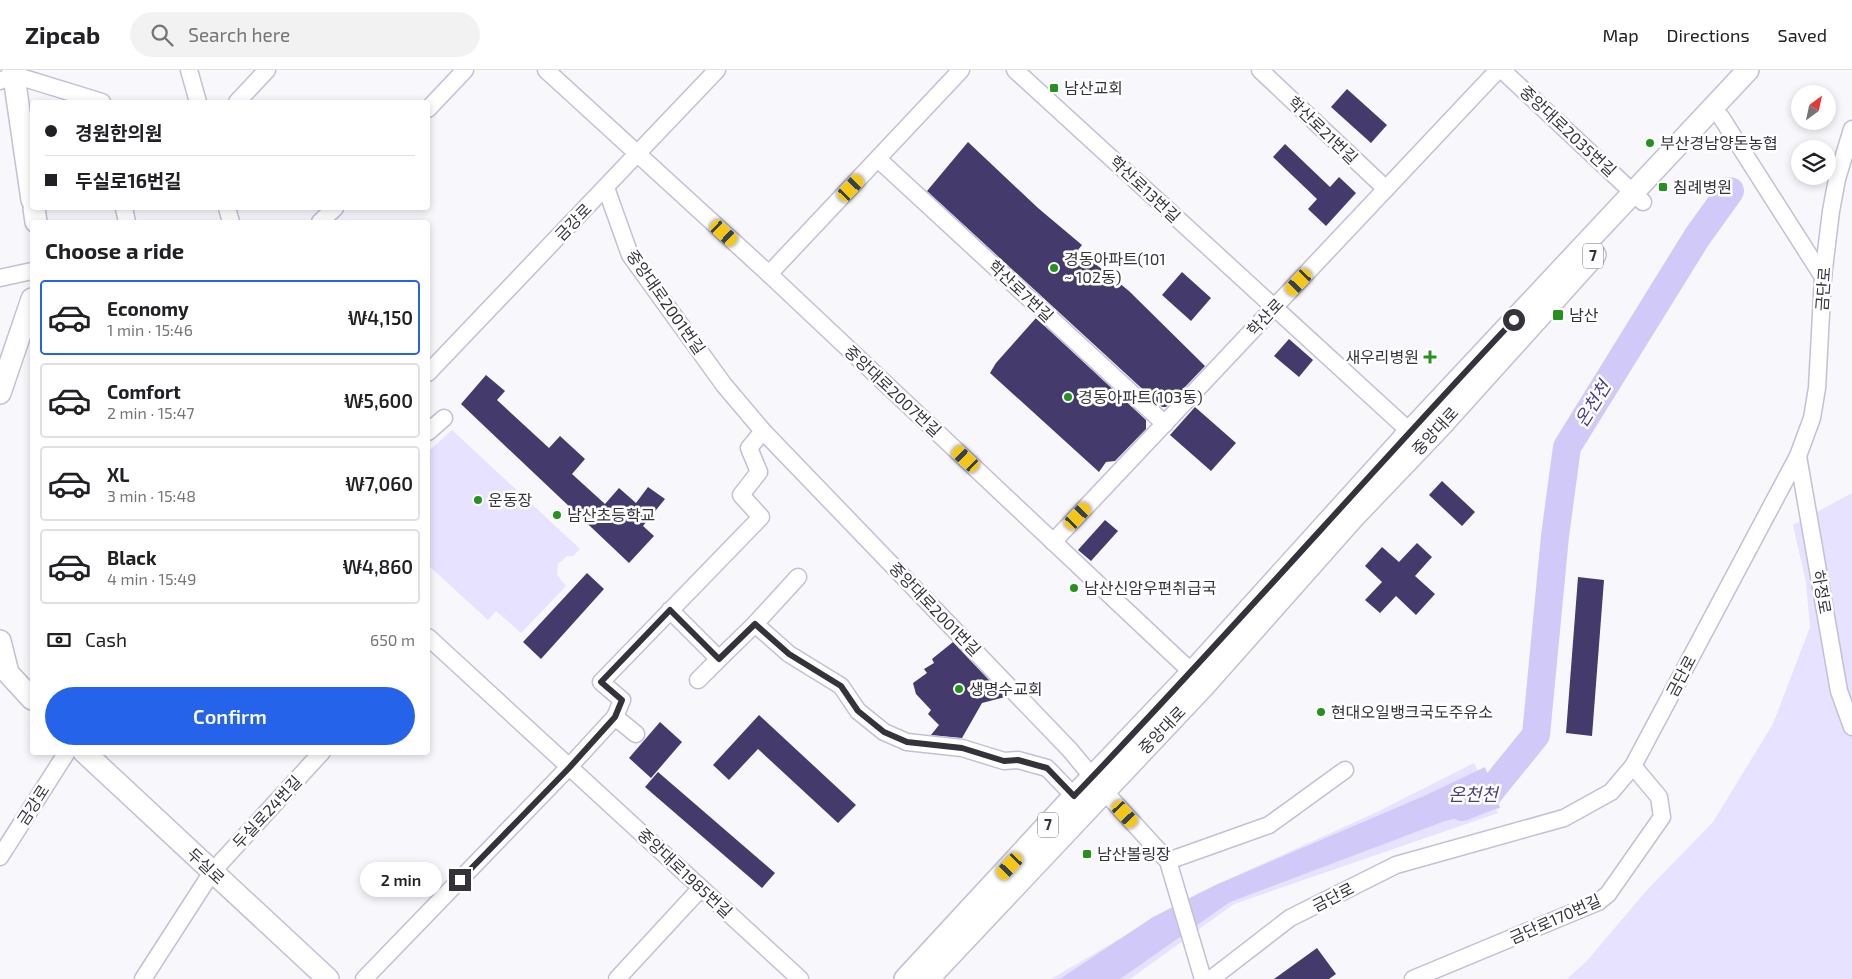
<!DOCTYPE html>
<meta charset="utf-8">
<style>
:root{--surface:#fff;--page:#f2f2f2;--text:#202124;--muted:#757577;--line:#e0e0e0;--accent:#2563eb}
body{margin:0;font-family:"Exo 2","Noto Sans KR",sans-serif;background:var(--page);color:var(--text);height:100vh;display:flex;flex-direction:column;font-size:19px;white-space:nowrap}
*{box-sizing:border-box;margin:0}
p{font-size:16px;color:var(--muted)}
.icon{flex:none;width:28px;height:28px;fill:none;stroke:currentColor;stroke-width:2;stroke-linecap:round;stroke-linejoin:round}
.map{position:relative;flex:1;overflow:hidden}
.drawer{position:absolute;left:30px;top:150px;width:400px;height:535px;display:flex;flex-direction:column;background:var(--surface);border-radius:5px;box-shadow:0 2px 8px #0003}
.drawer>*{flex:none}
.top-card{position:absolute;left:30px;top:30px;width:400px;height:110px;border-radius:5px;box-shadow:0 2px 8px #0003;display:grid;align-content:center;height:110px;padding:0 15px;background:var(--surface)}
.needle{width:32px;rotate:33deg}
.fabs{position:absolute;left:1791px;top:15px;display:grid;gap:10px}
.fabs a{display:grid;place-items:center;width:45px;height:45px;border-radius:50%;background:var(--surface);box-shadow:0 2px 8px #0003;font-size:25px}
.end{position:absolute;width:22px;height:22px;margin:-11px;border:6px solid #34333c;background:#fff;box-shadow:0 0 0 2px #fff}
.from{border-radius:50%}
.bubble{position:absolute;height:35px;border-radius:18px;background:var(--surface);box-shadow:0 2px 8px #0003;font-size:16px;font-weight:600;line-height:35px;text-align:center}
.car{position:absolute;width:15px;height:30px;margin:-15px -8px;border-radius:6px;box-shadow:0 0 4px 1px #0007;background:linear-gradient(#f5c518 24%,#345 0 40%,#f5c518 0 76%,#345 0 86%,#f5c518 0)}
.top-card b{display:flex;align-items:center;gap:18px;height:48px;font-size:19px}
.top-card b+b{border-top:1px solid var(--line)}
.top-card i{width:12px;height:12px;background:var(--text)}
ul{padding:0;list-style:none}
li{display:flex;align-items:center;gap:15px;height:75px;margin:0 10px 8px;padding:0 5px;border:2px solid var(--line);border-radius:5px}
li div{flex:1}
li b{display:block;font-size:19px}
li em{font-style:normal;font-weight:600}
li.selected{border-color:var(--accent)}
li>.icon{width:45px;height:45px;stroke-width:1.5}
h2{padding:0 15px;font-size:22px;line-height:60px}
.pay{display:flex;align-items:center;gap:12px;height:55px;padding:0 15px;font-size:19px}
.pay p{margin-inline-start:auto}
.cta{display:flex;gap:10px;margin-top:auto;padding:10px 15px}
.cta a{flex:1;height:58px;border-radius:30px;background:var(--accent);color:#fff;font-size:20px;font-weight:600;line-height:58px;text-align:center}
header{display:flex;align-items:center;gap:30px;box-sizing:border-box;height:70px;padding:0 25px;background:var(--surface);border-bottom:1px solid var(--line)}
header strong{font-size:24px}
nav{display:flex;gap:28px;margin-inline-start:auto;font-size:18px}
.search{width:350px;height:45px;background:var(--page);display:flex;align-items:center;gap:12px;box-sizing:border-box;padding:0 18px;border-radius:28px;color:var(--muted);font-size:19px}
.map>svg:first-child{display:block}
.green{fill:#e6e2ff}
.water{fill:#d1caf9}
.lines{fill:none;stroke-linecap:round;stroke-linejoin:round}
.river{stroke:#d1caf9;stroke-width:28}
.building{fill:#443a6b}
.minor-casing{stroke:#c3bfd7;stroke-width:19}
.major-casing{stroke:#c3bfd7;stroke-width:24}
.minor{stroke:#fff;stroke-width:16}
.major{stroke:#fff;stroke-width:21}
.route{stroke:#34333c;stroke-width:6}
.poi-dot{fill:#24921b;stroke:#fff;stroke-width:2}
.labels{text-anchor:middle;stroke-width:5;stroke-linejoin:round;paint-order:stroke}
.shield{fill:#fff;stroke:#717076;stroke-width:1}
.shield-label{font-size:15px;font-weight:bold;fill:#34333c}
.poi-label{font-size:16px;fill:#34333c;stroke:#fff;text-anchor:start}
.street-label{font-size:16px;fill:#34333c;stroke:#fff}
.water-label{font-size:18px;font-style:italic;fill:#4e3d83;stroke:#fff}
</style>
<header>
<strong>Zipcab</strong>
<div class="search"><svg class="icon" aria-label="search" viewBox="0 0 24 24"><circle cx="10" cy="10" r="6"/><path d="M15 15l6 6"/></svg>Search here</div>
<nav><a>Map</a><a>Directions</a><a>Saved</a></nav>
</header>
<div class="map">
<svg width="1852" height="909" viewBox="0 0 1852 909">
<rect width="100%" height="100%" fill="#f7f7fc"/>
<g class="green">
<polygon points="452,360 580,479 573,486 567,486 558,494 557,505 566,516 521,563 496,541 488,550 428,495 428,382"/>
<polygon points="1852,423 1852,909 1567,909 1586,892 1646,821 1713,752 1773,654 1810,557 1806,513 1793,455"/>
<polygon points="1474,693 1498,743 1234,834 1130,909 1051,909 1198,823 1377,742"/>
</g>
<polygon class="water" points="1485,697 1500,738 1445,751 1230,832 1120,909 1060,909 1153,847 1218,814 1424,726"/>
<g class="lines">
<polyline class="river" points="1462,737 1485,728 1536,665 1555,466 1567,377 1697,167 1730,121"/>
</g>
<g class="building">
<polygon points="1347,19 1387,55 1371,73 1331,37"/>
<polygon points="968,72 1038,138 1082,175 1078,180 1129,221 1205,296 1166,337 1162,337 927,121"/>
<polygon points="1285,74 1330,117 1339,107 1356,123 1326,156 1308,139 1317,129 1273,87"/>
<polygon points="1182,202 1211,228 1191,251 1162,225"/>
<polygon points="1036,248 1146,350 1146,359 1115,391 1106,392 1099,402 990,303 996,293"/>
<polygon points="1289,269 1313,290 1299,307 1274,286"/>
<polygon points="486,305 505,321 497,330 549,378 560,366 585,389 572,404 605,434 619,418 636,433 648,417 665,429 643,456 654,466 629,493 461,334"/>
<polygon points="1195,337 1236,373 1211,401 1170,365"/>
<polygon points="1442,411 1475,442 1462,456 1429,425"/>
<polygon points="1105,450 1118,461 1091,491 1078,480"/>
<polygon points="1417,473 1432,487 1415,506 1435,524 1416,545 1396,526 1380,543 1365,530 1382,512 1365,496 1382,477 1399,492"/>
<polygon points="587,503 604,519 541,589 523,572"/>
<polygon points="1578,507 1604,510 1592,666 1566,663"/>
<polygon points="953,572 1005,627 982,633 962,668 931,665 939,655 928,644 931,640 916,624 913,613 927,603 924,599 934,593 932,589"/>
<polygon points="759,645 856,735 838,753 758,679 729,710 713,695"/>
<polygon points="660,652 682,672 651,708 629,688"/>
<polygon points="658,702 775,803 762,818 645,717"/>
<polygon points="1317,878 1336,904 1329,909 1274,909"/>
</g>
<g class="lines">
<g class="minor-casing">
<g id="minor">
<polyline points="189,0 198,32"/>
<polyline points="546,0 769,204 1199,609"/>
<polyline points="1015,0 1418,369"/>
<polyline points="1260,0 1386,119"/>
<polyline points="1502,0 1643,132"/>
<polyline points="0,11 14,5 102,32"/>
<polyline points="237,32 267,0"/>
<polyline points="428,39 465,0"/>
<polyline points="1721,47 1823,207"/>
<polyline points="878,89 1165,354"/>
<polyline points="606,118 630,185 724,315 763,361 1070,680 1104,721 1168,791 1203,909"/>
<polyline points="124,138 127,152"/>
<polyline points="227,138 231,152"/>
<polyline points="320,152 335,138"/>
<polyline points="769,204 961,0"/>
<polyline points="0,208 32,201"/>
<polyline points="428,303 717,0"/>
<polyline points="428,362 444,348"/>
<polyline points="1798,386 1839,621 1852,657"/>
<polyline points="1053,472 1498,0"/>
<polyline points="670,540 719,589 755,554 789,584 841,616 858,641 884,662 907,672 962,678 1004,691 1018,690 1047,698 1074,726"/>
<polyline points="755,554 798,507"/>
<polyline points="428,567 800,909"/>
<polyline points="698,610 719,589"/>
<polyline points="615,647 636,664"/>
<polyline points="0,787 67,682"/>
<polyline points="1168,791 1269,755 1345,700"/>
<polyline points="143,909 212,802 322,682"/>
<polyline points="364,909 569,697 615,647 622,630 601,612 761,447 741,425 759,402 749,378 763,361"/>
<polyline points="617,909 701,818"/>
<polyline points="1211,909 1290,848 1396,795 1564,748 1611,722 1633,696 1798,386 1812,348 1817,318 1823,207 1831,141 1837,109 1852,59"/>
<polyline points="1413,909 1598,832 1608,824 1662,747 1659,727 1633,696"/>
</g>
</g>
<g class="major-casing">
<g id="major">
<polyline points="13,0 32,130"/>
<polyline points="34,138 36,152"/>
<polyline points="0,323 32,229"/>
<polyline points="0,571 8,603 32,629"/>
<polyline points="84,682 328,909"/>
<polyline points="905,909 1074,726 1192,602 1410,361 1748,0"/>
<polyline points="928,909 1205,615 1353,448 1439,358 1595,185"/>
</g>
</g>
<use href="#minor" class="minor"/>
<use href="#major" class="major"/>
</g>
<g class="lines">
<path class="route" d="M460,810L569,698L615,647L622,630L601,612L670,540L719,589L755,554L789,584L841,616L858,641L884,662L907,672L962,678L1004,691L1018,690L1047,698L1074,726C1224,570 1366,407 1514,250"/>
</g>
<g class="poi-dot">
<rect x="1049" y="13" width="10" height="10" rx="2.5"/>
<circle cx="1650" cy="73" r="5"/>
<rect x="1658" y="112" width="10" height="10" rx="2.5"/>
<circle cx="1054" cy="198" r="5"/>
<rect x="1552" y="239" width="12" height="12" rx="2.5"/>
<path d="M1427.5 279.5h5v5h5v5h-5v5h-5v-5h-5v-5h5z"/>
<circle cx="1068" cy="327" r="5"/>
<circle cx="478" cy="430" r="5"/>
<circle cx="557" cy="445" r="5"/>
<circle cx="1074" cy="518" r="5"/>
<circle cx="959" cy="619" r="5"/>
<circle cx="1321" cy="642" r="5"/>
<rect x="1082" y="779" width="10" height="10" rx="2.5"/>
</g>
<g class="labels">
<g class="shield">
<rect x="1583" y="173.5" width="20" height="25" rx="4"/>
<rect x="1038" y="742.5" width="20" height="25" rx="4"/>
</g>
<g class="shield-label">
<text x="1593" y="191">7</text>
<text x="1048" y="760">7</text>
</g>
<g class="poi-label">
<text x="1064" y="24">남산교회</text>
<text x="1660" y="79">부산경남양돈농협</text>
<text x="1673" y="123">침례병원</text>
<text x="1064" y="195">경동아파트(101<tspan x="1064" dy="18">~ 102동)</tspan></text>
<text x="1569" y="251">남산</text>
<text x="1419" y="293" text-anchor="end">새우리병원</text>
<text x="1078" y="333">경동아파트(103동)</text>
<text x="488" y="436">운동장</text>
<text x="567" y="451">남산초등학교</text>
<text x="1084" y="524">남산신암우편취급국</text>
<text x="969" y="625">생명수교회</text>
<text x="1331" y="648">현대오일뱅크국도주유소</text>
<text x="1097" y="790">남산볼링장</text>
</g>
<g class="street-label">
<text transform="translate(1323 60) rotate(44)" y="6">학산로21번길</text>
<text transform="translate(1568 61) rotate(43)" y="6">중앙대로2035번길</text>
<text transform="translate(1145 119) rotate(43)" y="6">학산로13번길</text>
<text transform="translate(573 152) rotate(-46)" y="6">금강로</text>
<text transform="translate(1823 219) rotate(-86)" y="6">금단로</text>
<text transform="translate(1021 221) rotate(43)" y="6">학산로7번길</text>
<text transform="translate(666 232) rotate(55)" y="6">중앙대로2001번길</text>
<text transform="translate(1265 247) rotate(-47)" y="6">학산로</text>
<text transform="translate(893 321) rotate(43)" y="6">중앙대로2007번길</text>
<text transform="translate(1435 361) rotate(-47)" y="6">중앙대로</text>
<text transform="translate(1822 522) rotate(80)" y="6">하정로</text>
<text transform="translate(935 539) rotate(46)" y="6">중앙대로2001번길</text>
<text transform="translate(1681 606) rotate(-62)" y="6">금단로</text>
<text transform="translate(1162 660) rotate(-46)" y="6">중앙대로</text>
<text transform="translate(33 735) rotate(-57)" y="6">금강로</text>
<text transform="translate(267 742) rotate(-47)" y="6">두실로24번길</text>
<text transform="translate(206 796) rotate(43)" y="6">두실로</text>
<text transform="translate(685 803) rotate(43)" y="6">중앙대로1985번길</text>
<text transform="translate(1333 827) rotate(-27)" y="6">금단로</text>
<text transform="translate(1555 849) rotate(-24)" y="6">금단로170번길</text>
</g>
<g class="water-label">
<text transform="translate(1593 334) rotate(-58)" y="6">온천천</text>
<text x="1473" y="731">온천천</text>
</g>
</g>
</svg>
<div class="fabs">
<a><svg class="needle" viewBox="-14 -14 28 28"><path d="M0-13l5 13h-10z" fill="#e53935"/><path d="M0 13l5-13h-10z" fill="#757577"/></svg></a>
<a><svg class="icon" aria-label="layers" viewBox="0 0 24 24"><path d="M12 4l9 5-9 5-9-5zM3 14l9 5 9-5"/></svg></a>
</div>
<i class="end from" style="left:1514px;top:250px"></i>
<i class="end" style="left:460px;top:810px"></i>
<div class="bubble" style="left:360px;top:792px;width:82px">2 min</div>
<i class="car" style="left:851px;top:118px;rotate:43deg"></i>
<i class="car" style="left:724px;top:163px;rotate:132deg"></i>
<i class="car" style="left:1299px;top:212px;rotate:223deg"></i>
<i class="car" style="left:966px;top:389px;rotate:313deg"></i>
<i class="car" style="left:1078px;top:446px;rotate:43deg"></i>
<i class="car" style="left:1125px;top:744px;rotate:138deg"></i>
<i class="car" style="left:1010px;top:796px;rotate:223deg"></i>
<div class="top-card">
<b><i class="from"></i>경원한의원</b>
<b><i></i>두실로16번길</b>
</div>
<section class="drawer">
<h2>Choose a ride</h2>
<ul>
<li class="selected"><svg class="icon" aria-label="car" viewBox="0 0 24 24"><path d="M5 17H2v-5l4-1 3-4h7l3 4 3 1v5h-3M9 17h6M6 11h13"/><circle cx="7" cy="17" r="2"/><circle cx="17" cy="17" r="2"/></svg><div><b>Economy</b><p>1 min · 15:46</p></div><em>₩4,150</em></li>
<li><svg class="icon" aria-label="car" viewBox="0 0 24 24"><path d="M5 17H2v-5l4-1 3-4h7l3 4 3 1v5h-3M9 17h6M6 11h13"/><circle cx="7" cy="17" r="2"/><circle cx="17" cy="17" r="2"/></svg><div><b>Comfort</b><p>2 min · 15:47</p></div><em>₩5,600</em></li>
<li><svg class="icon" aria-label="car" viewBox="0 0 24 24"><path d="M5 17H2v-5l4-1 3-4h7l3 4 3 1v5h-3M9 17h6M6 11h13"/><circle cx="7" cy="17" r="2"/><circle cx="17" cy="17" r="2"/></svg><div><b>XL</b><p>3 min · 15:48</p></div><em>₩7,060</em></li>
<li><svg class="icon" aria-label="car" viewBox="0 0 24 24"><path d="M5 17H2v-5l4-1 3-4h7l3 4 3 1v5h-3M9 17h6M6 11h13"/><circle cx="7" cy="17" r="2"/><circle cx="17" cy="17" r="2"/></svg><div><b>Black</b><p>4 min · 15:49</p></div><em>₩4,860</em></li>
</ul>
<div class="pay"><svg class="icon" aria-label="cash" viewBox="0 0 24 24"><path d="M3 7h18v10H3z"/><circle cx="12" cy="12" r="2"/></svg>Cash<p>650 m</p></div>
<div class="cta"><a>Confirm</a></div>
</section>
</div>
